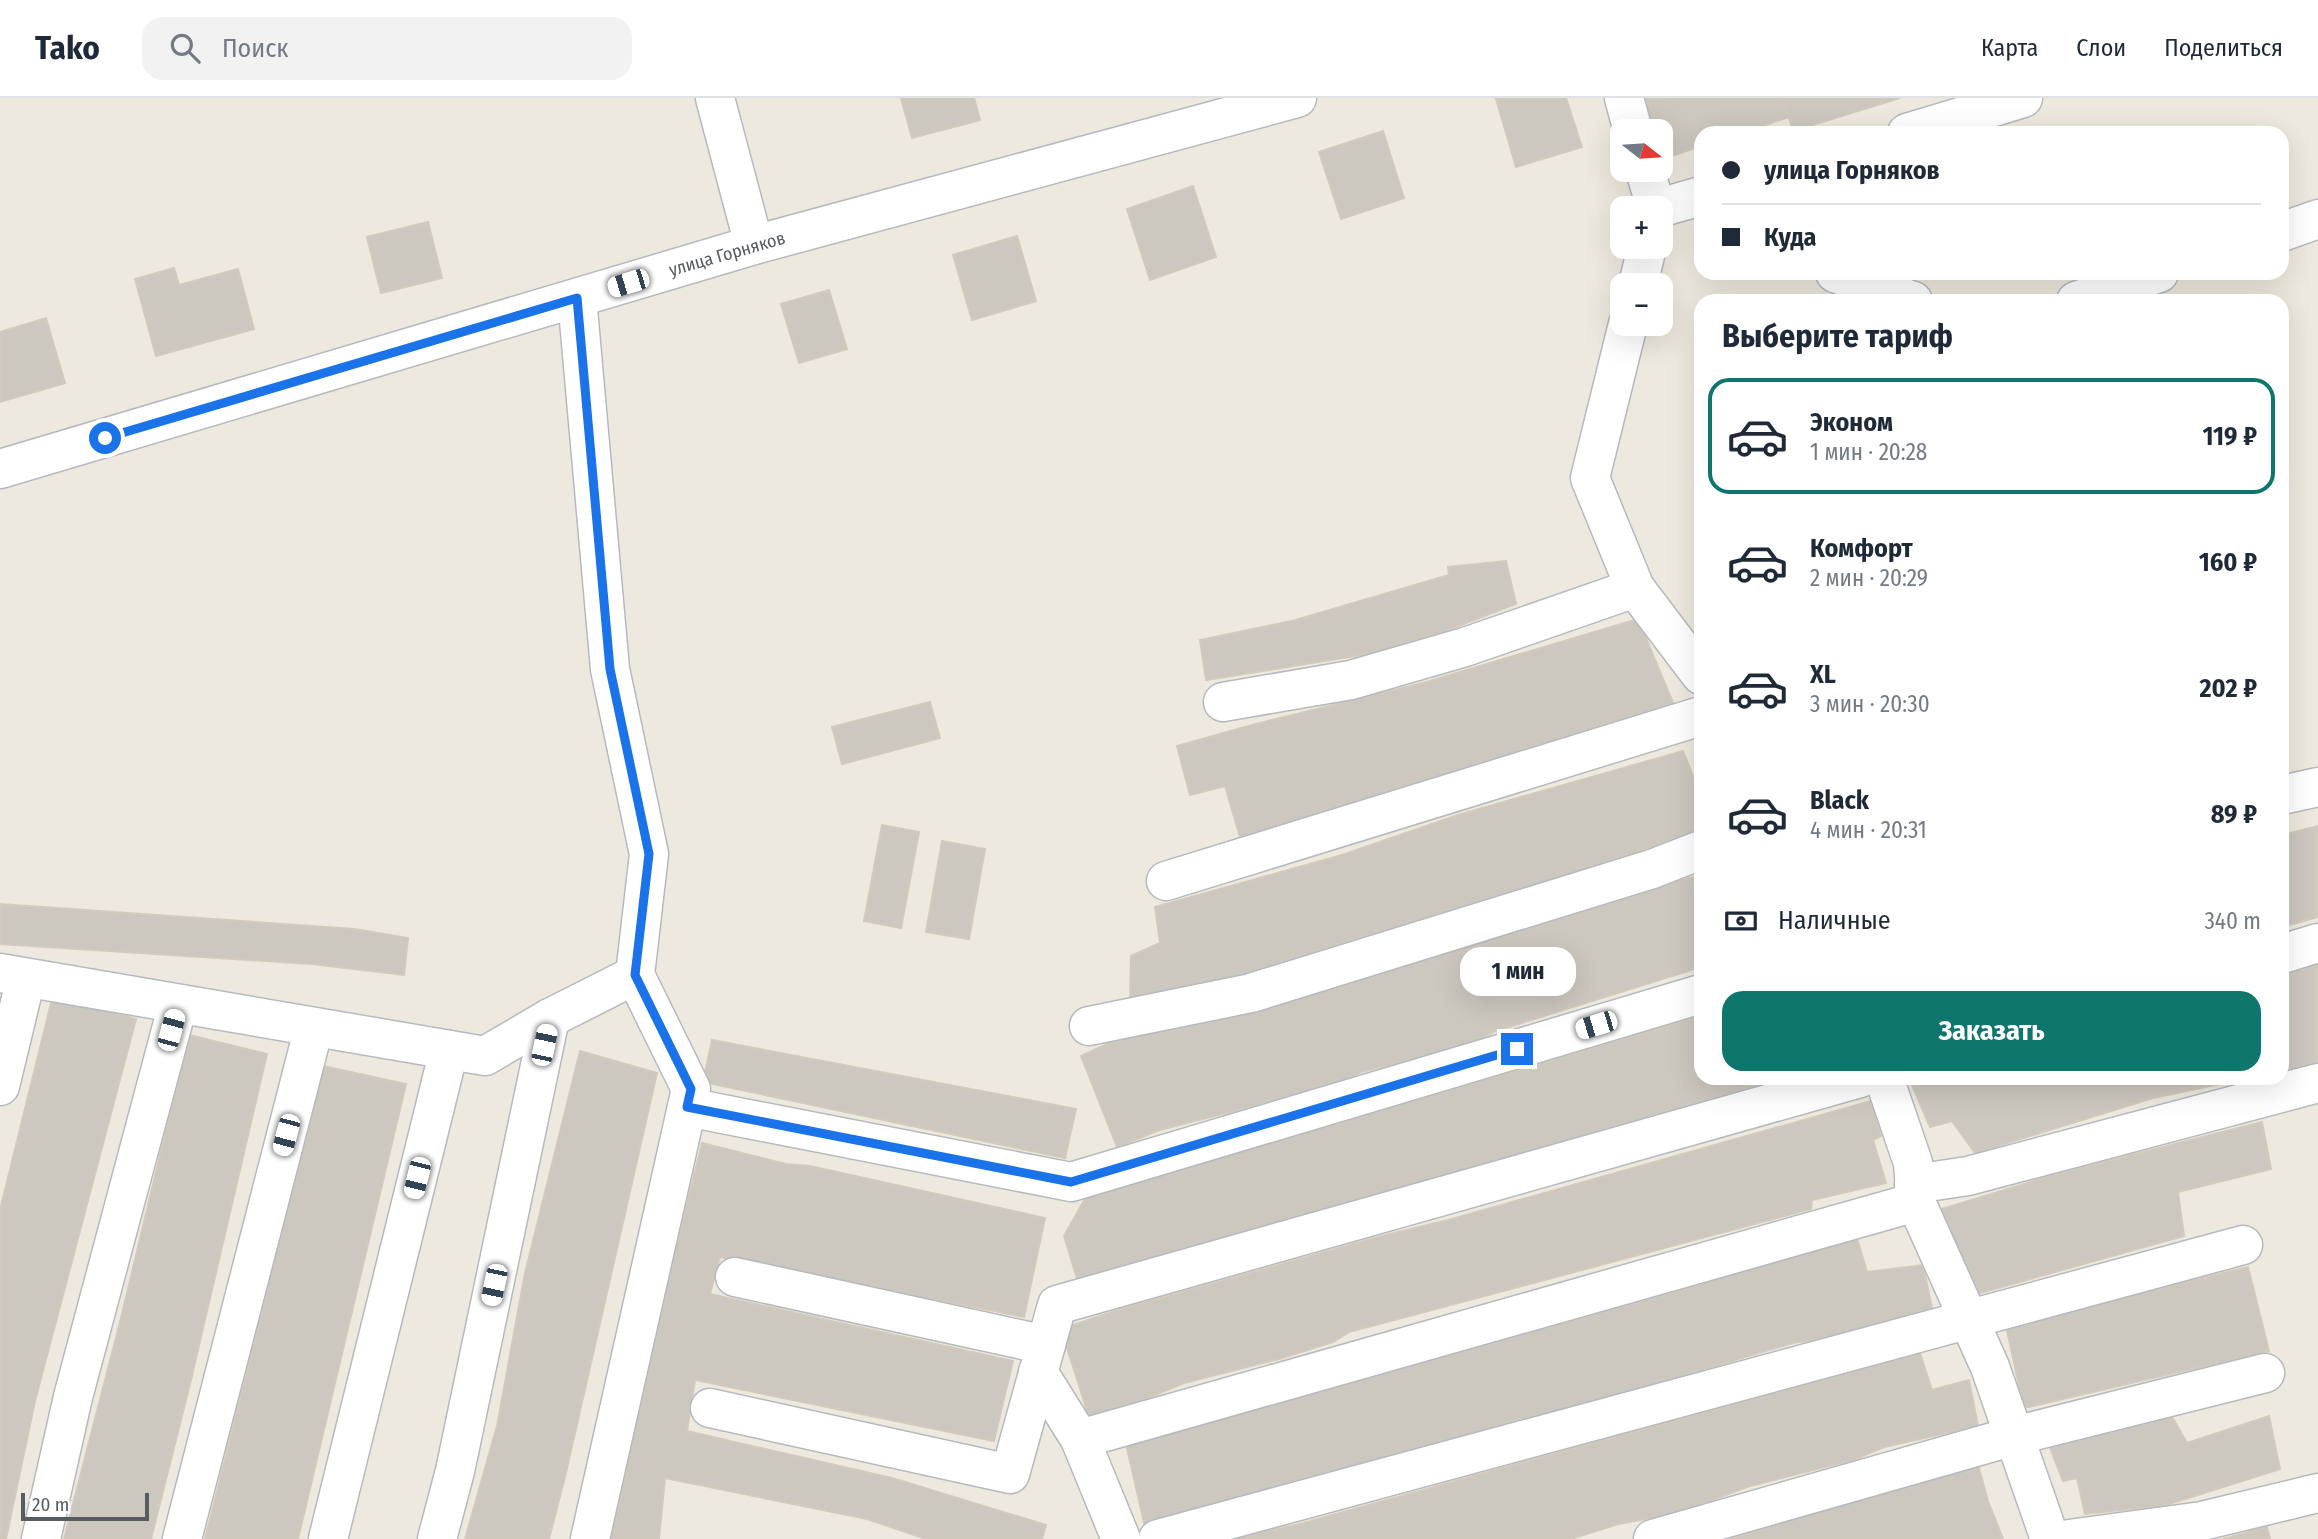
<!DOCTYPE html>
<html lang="ru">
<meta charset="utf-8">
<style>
:root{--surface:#fff;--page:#f2f2f3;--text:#1f2937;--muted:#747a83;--line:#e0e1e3;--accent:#0f766e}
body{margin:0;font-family:"Fira Sans Condensed",sans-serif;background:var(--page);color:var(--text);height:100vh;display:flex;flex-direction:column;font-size:26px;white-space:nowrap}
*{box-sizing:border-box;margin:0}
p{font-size:23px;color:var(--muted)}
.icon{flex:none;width:38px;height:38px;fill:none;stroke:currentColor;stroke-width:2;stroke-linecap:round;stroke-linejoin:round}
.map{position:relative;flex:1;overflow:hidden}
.drawer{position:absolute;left:1694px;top:196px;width:595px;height:791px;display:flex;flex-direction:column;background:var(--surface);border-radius:21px;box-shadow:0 7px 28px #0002}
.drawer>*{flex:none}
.banner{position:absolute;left:1694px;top:28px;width:595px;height:154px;border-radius:21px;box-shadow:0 7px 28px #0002;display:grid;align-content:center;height:154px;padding:0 28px;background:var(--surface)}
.needle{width:46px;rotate:107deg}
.controls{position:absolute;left:1610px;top:21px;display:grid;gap:14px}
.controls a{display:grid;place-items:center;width:63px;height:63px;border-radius:14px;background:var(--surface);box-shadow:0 7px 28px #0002;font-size:35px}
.scale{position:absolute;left:21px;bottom:18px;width:128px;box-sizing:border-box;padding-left:7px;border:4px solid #575c61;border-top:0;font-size:19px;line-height:24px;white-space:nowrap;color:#575c61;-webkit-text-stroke:5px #fff;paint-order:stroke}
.end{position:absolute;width:32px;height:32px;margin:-16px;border:9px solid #1a73e8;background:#fff;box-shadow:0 0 0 4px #fff}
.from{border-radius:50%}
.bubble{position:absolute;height:49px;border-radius:21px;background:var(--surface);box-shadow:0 7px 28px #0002;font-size:23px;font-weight:700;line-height:49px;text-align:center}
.car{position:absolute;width:21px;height:42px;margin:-21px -10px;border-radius:9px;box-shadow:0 0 5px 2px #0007;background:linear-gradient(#fff 24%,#345 0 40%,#fff 0 76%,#345 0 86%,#fff 0)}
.banner b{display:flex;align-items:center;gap:24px;height:66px;font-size:26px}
.banner b+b{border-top:2px solid var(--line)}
.banner i{width:18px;height:18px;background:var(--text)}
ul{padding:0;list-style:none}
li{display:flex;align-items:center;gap:21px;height:116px;margin:0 14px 10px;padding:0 14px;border:4px solid transparent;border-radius:21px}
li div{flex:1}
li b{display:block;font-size:26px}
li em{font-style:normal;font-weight:700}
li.current{border-color:var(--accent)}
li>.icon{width:63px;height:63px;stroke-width:1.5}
h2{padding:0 28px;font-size:32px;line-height:84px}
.pay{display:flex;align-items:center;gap:18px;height:77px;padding:0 28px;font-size:26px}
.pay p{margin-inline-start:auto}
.primary-button{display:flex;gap:14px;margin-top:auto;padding:14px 28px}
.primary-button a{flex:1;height:80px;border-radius:21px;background:var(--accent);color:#fff;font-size:28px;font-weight:700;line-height:80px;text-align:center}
header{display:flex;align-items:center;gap:42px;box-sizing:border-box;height:98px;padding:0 35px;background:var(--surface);border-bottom:2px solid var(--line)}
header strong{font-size:33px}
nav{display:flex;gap:38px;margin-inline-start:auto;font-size:24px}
.search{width:490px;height:63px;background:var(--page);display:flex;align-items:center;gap:18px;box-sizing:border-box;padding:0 24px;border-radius:21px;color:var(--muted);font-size:26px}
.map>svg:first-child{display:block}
.building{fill:#ccc7bf;stroke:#d2cabc;stroke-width:2}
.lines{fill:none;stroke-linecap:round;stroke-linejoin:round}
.minor-casing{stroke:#b6babf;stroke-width:41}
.minor{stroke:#fff;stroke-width:38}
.route{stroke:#1a73e8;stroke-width:9}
.labels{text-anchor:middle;stroke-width:6;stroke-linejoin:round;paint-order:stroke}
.street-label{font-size:18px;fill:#575c61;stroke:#fff}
</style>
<header>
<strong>Tako</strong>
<div class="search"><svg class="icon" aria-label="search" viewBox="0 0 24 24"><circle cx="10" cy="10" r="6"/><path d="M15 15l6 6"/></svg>Поиск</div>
<nav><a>Карта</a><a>Слои</a><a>Поделиться</a></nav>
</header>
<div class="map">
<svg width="2318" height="1441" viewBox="0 0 2318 1441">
<rect width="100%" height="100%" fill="#ede9de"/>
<g class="building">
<polygon points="901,0 974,0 980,22 912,40"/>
<polygon points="1566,0 1582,49 1516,69 1496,1"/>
<polygon points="1643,0 1783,0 1789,19 1742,35 1701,35 1701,48 1663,61 1661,53 1661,33 1654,33"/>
<polygon points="1783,0 1900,0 1793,33"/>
<polygon points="1383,33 1404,100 1341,121 1319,54"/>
<polygon points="1193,88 1216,159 1150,182 1127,111"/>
<polygon points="428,124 442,180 381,195 367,139"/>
<polygon points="1017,138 1036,203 972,222 953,157"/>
<polygon points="174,170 179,187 238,171 254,231 156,258 135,181"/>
<polygon points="829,192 847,251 799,265 781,206"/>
<polygon points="46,220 65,285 0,304 0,234"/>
<polygon points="1506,463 1516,506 1440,535 1368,556 1206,582 1200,542 1292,523 1449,477 1448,469"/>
<polygon points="1638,521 1674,607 1342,710 1240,739 1225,688 1190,697 1177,648 1256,626 1423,585"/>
<polygon points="930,604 940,640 842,666 832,629"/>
<polygon points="1683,653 1701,698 1701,734 1399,831 1349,842 1246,880 1130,902 1131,858 1160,845 1155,809 1342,757 1458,717"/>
<polygon points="882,727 919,734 901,830 864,823"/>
<polygon points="2318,728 2318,819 2282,829 2282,737"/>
<polygon points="942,743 985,751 969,841 926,834"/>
<polygon points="1701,777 1701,869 1493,934 1467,948 1361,974 1335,987 1160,1032 1117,1049 1081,958 1109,945 1311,897 1608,802"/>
<polygon points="0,806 355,831 408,840 404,877 312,866 0,846"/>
<polygon points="2318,866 2318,965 2282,973 2282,876"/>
<polygon points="53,897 136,921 35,1303 6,1441 0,1441 0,1112"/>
<polygon points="1701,918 1701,980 1792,980 1078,1184 1064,1138 1087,1097 1315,1031 1337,1027 1360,1018"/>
<polygon points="189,937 267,956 190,1286 151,1441 64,1441 119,1228"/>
<polygon points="712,942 1076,1011 1065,1060 703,984"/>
<polygon points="580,953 657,975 565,1379 549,1441 465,1441 497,1328 525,1175"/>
<polygon points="323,968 406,986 298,1441 205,1441 262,1214 291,1079"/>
<polygon points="1933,980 2249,980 2153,1000 1975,1055 1952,1023 1930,1029 1912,987"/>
<polygon points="1871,1003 1881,1038 1873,1042 1886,1085 1812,1102 1811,1111 1349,1234 1333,1244 1279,1261 1184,1285 1126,1309 1089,1319 1061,1231 1115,1213 1374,1140 1452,1121"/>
<polygon points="2262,1024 2271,1071 2178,1094 2184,1138 1980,1195 1938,1112 2064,1074"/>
<polygon points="702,1045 786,1066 810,1068 1045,1120 1024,1219 720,1159 710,1196 1013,1263 994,1343 695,1282 687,1333 892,1380 1046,1427 1042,1441 926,1441 867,1421 665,1380 659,1441 611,1441 663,1203"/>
<polygon points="1856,1137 1867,1174 1923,1167 1932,1210 1829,1240 1793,1245 1579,1308 1515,1322 1398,1360 1145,1429 1126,1346 1688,1190 1766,1162"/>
<polygon points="2248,1169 2269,1253 2024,1310 2006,1228"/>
<polygon points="1920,1255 1932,1292 1969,1282 1978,1328 1884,1349 1856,1361 1747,1389 1678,1415 1618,1426 1571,1441 1231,1441 1296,1427"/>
<polygon points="2171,1317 2187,1345 2269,1318 2280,1371 2166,1407 2085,1416 2077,1380 2063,1383 2047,1342"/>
<polygon points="1977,1363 1988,1403 2003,1441 1730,1441"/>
<polygon points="2267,1429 2270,1441 2223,1441"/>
</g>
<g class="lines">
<g class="minor-casing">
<g id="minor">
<polyline points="715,0 754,147"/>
<polyline points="1624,0 1633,33"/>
<polyline points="1907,35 2023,0"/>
<polyline points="1645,72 1656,110"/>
<polyline points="1659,110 1701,98"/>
<polyline points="2282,134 2318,121"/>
<polyline points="1835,175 1913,203"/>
<polyline points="1638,187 1647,149"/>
<polyline points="577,200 610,571 649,756 635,877 691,991 590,1441"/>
<polyline points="2076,203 2159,175"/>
<polyline points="1628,226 1590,380 1635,490 1701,577"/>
<polyline points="0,371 754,147 1297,0"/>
<polyline points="1223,604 1351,582 1465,549 1635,490"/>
<polyline points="2282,697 2318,689"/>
<polyline points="1166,783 1701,618"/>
<polyline points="2282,856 2318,845"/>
<polyline points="0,875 485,958 550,920 635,877"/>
<polyline points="1089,928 1251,895 1652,771 1701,752"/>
<polyline points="1884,980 1913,1065 1916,1104 1990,1269 2050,1441"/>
<polyline points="0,988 26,880"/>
<polyline points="687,1009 1071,1084 1701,896"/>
<polyline points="1914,1086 1968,1078 2318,985"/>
<polyline points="735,1179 1046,1247"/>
<polyline points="1038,1274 1080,1341 1121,1441"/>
<polyline points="710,1310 1010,1376 1057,1207 1860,980"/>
<polyline points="1080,1341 1916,1104"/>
<polyline points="41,1441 73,1299 178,906"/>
<polyline points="182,1441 314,929"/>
<polyline points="328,1441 449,952"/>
<polyline points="437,1441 455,1373 550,920"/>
<polyline points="1158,1441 2243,1147"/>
<polyline points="1653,1441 2014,1338 2265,1275"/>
<polyline points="2069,1441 2202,1423 2318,1395"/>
</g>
</g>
<use href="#minor" class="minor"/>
</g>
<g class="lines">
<polyline class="route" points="105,340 577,200 610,571 649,756 635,877 691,991 687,1009 1071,1084 1517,951"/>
</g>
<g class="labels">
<g class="street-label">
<text transform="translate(727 156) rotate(-16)" y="6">улица Горняков</text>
</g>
</g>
</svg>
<div class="controls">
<a><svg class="needle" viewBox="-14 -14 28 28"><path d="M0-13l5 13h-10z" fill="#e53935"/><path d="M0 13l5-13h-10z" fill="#747a83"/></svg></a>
<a>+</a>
<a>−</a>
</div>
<div class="scale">20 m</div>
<i class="end from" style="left:105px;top:340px"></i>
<i class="end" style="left:1517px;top:951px"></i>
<div class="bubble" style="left:1460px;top:849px;width:116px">1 мин</div>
<i class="car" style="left:628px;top:185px;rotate:253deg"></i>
<i class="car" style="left:1596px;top:927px;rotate:253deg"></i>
<i class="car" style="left:171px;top:932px;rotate:15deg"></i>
<i class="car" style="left:544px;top:947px;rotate:12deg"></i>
<i class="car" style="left:286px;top:1037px;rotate:195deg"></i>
<i class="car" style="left:417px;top:1080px;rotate:194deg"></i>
<i class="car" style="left:494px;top:1187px;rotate:192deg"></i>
<div class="banner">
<b><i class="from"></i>улица Горняков</b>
<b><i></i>Куда</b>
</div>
<section class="drawer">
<h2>Выберите тариф</h2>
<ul>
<li class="current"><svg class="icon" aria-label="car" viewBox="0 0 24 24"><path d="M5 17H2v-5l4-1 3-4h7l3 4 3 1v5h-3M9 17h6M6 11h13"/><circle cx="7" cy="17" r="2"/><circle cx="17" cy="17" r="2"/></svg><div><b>Эконом</b><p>1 мин · 20:28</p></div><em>119 ₽</em></li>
<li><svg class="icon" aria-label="car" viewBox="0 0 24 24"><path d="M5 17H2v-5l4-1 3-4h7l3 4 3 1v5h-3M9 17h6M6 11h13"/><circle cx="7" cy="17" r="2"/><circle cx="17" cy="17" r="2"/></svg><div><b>Комфорт</b><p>2 мин · 20:29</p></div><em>160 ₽</em></li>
<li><svg class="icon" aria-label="car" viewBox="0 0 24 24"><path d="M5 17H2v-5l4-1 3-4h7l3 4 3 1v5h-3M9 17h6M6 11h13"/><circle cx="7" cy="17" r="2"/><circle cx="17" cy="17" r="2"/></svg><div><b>XL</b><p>3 мин · 20:30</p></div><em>202 ₽</em></li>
<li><svg class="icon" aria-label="car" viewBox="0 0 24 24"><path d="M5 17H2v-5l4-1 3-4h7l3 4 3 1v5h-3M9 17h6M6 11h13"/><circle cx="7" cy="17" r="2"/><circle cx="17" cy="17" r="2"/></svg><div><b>Black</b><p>4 мин · 20:31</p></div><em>89 ₽</em></li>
</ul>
<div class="pay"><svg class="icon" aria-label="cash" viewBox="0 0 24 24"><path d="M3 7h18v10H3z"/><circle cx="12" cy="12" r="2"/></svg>Наличные<p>340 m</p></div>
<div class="primary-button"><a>Заказать</a></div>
</section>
</div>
